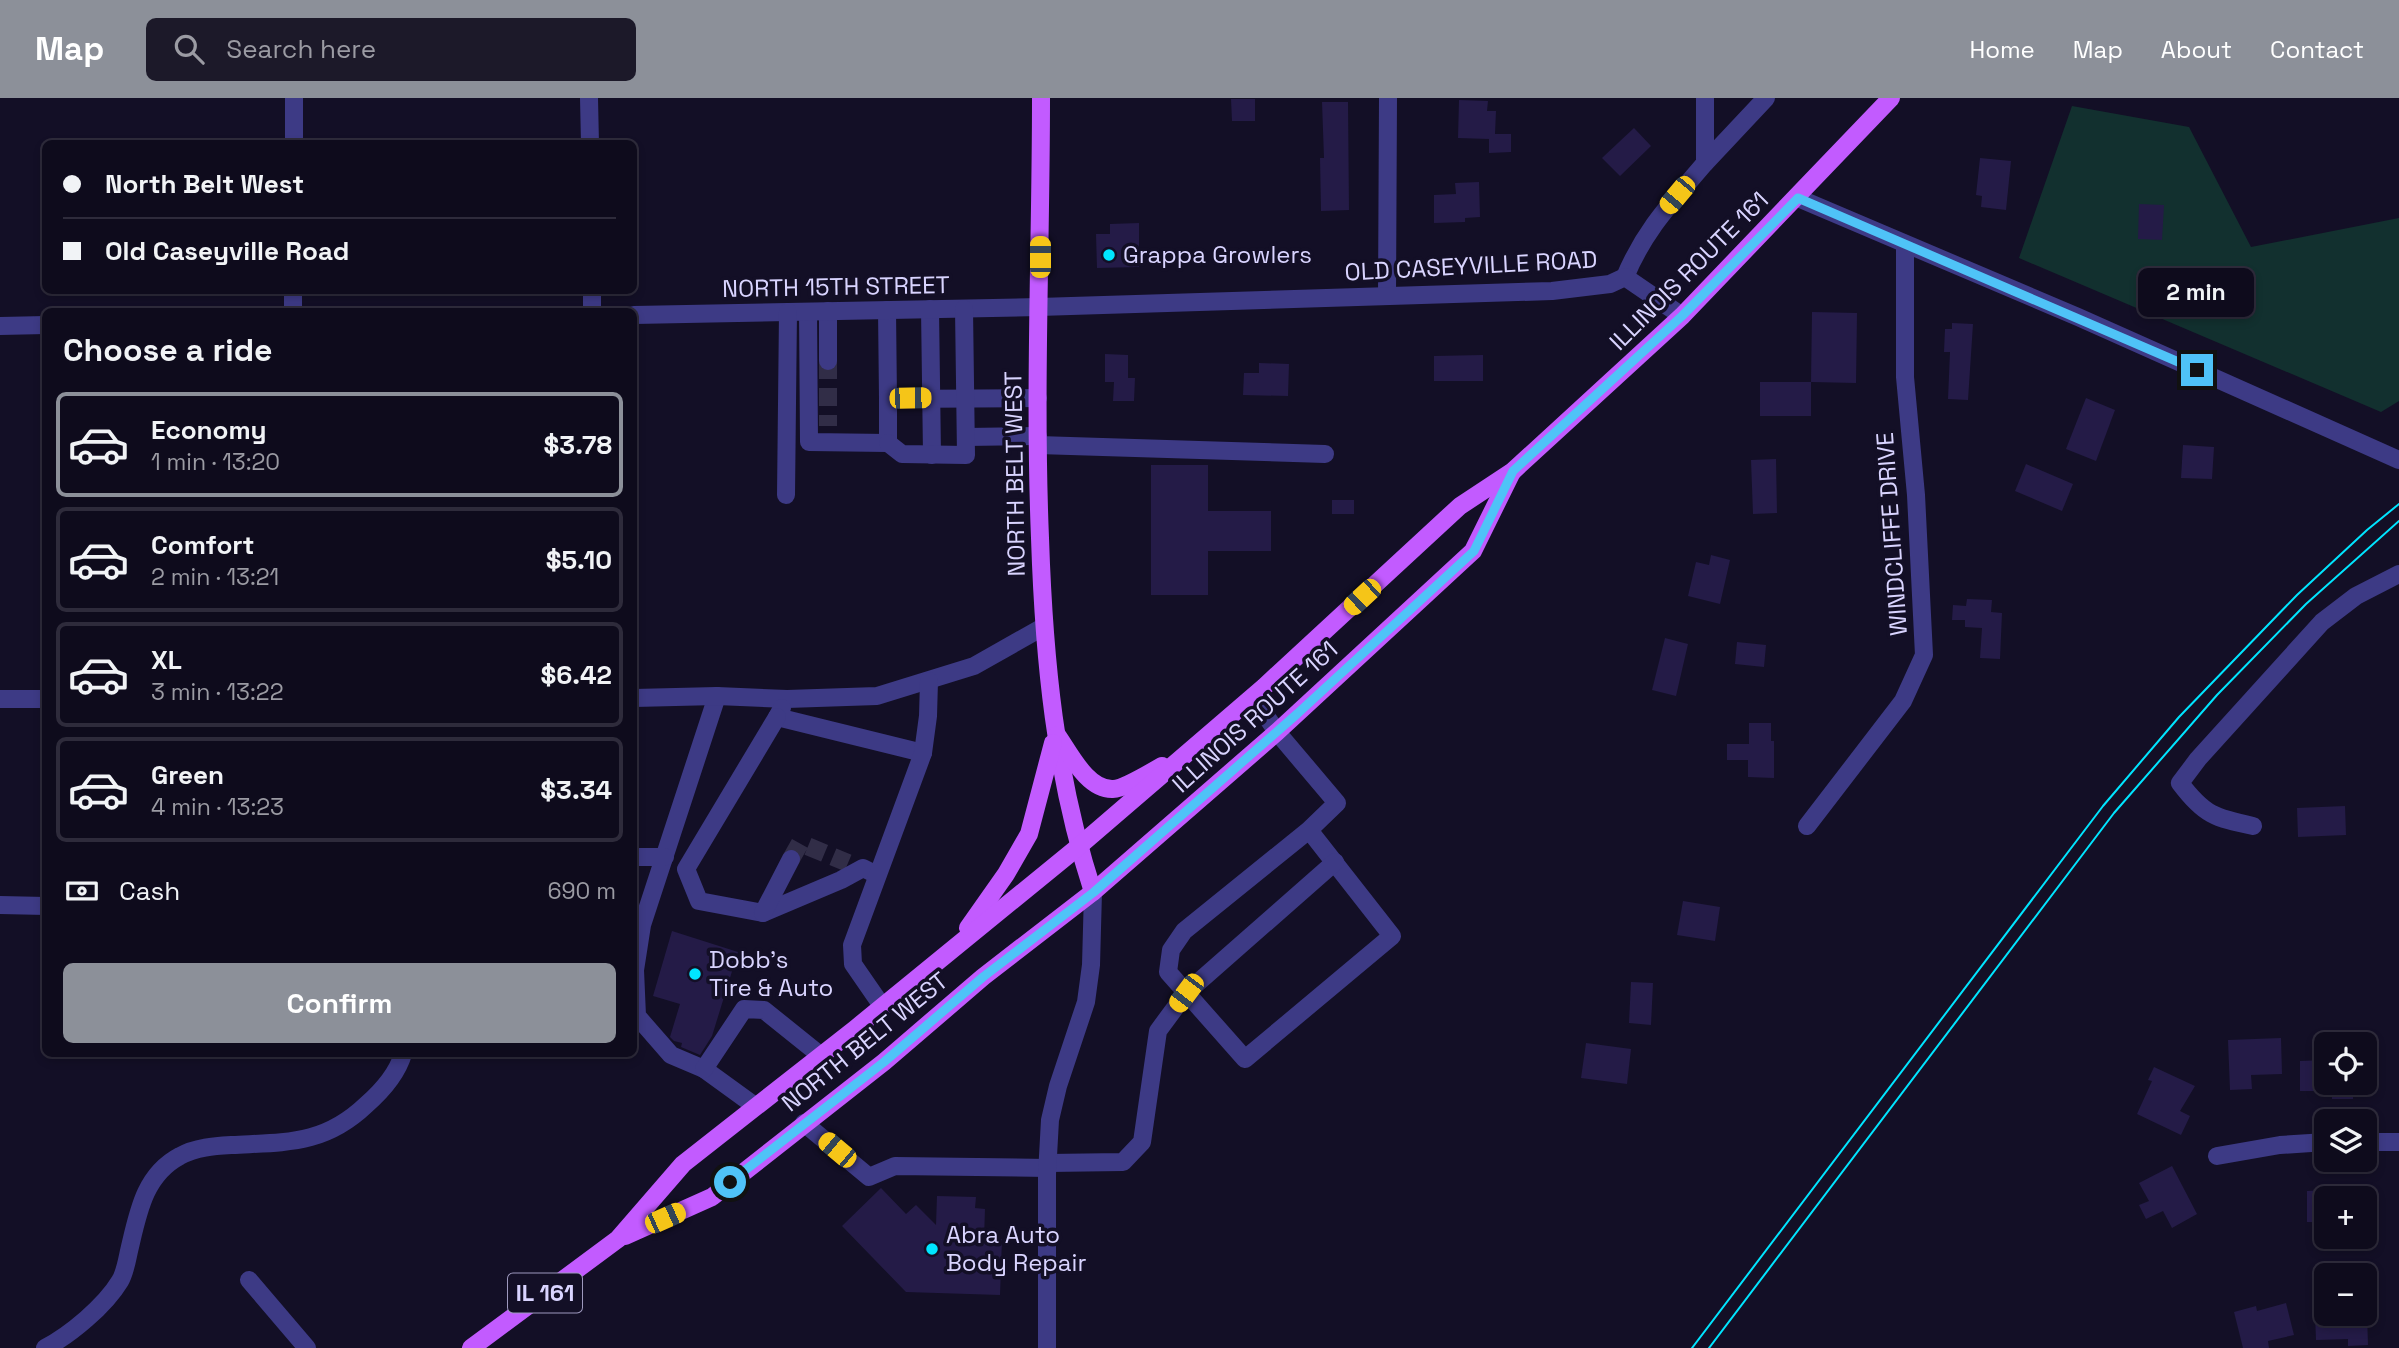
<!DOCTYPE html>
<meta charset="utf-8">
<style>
:root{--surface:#0e0b1c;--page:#1c1929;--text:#f1f3f6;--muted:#9b9ba3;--line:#2e2b3b;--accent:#8c9099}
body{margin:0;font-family:"Space Grotesk",sans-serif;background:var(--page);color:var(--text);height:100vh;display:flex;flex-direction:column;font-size:26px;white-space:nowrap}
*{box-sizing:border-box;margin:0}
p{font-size:23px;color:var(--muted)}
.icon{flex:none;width:38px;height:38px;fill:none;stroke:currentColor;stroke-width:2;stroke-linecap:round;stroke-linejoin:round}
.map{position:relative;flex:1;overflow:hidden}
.side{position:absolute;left:42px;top:210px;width:595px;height:749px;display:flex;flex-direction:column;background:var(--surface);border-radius:10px;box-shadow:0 4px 10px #0003,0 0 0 2px var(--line)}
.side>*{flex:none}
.guide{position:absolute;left:42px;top:42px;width:595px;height:154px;border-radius:10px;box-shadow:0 4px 10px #0003,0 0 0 2px var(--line);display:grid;align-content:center;height:154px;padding:0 21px;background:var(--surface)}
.tools{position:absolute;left:2314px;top:934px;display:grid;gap:14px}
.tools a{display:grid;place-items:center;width:63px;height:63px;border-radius:10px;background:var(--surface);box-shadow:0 4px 10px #0003,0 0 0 2px var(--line);font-size:35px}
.end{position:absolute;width:32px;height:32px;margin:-16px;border:9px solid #4fc3f7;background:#111;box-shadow:0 0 0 4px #111}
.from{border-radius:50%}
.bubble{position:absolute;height:49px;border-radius:10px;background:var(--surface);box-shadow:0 4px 10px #0003,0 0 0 2px var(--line);font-size:23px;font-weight:600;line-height:49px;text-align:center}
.car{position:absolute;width:21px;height:42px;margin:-21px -10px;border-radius:9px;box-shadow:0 0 5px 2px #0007;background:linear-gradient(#f5c518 24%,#345 0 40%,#f5c518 0 76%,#345 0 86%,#f5c518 0)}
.guide b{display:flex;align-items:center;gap:24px;height:66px;font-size:26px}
.guide b+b{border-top:2px solid var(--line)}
.guide i{width:18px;height:18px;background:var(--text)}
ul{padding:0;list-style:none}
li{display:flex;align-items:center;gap:21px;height:105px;margin:0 14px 10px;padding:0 7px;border:4px solid var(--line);border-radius:10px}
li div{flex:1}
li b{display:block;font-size:26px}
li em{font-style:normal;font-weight:600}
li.selected{border-color:var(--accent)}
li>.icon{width:63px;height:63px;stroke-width:1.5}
h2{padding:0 21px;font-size:32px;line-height:84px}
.pay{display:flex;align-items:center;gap:18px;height:77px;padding:0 21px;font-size:26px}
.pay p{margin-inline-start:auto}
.action{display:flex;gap:14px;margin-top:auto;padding:14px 21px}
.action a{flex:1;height:80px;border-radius:10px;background:var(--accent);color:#fff;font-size:28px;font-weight:600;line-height:80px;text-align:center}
header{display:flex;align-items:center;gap:42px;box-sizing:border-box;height:98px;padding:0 35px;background:var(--accent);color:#fff}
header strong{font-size:33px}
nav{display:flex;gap:38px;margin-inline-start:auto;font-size:24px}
.search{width:490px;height:63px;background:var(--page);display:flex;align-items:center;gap:18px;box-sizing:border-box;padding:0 24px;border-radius:10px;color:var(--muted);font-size:26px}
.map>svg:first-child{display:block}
.green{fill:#12302f}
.building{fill:#241b47}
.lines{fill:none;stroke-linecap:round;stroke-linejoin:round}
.minor-tunnel{stroke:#312d47;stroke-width:18;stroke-dasharray:18 9;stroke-linecap:butt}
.minor{stroke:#3d3a85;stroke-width:18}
.major{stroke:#c25bff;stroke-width:18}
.tram{stroke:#00e5ff;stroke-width:2}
.route{stroke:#4fc3f7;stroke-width:9}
.poi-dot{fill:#00e5ff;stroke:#130f26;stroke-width:2.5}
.labels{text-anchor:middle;stroke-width:7;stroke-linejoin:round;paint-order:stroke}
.shield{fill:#130f26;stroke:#9e99be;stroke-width:2}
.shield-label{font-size:23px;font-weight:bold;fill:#d9d4ff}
.poi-label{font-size:24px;fill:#d9d4ff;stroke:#130f26;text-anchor:start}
.street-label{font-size:24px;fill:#d9d4ff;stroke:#130f26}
</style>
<header>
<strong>Map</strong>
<div class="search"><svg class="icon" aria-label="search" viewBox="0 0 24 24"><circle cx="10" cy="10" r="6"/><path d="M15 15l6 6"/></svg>Search here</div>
<nav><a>Home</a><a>Map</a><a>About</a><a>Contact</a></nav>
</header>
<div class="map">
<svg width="2399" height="1250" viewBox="0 0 2399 1250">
<rect width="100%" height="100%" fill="#130f26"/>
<polygon class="green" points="2072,8 2189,29 2251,149 2399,120 2399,303 2381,314 2019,160"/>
<g class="building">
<polygon points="1231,1 1255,1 1255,23 1232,23"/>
<polygon points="1459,2 1488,3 1487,13 1496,13 1495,36 1511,36 1511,54 1489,55 1489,41 1458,40"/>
<polygon points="1322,4 1348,4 1349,112 1321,113 1320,60 1324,60"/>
<polygon points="1634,30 1651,48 1620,78 1602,60"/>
<polygon points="1980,60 2011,63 2006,112 1981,109 1982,98 1976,97"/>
<polygon points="1479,84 1480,119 1465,120 1465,124 1434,125 1434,97 1456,96 1455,85"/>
<polygon points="2139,106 2164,107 2162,142 2138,141"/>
<polygon points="1139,125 1139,169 1097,170 1096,136 1110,136 1110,126"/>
<polygon points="1812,214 1857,215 1856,285 1811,284 1811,318 1760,318 1760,284 1811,284"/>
<polygon points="1952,225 1973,226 1968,302 1948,301 1950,254 1944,254 1945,231 1952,231"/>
<polygon points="1105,256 1128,257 1128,280 1135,280 1134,303 1113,303 1114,284 1105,284"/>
<polygon points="1483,257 1483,283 1434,283 1434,258"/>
<polygon points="1259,265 1289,266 1288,298 1243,297 1244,275 1259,275"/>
<polygon points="2086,300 2115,312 2096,363 2066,351"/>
<polygon points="2183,347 2214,349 2212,381 2181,380"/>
<polygon points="1776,361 1777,415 1753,416 1751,362"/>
<polygon points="2026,366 2073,386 2062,413 2015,393"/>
<polygon points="1151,367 1208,367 1208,413 1271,413 1271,453 1208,453 1208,497 1151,497"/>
<rect x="1332" y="402" width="22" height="14"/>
<polygon points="1711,457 1730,462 1720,506 1688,498 1696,464 1709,467"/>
<polygon points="1967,501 1992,502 1991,514 2002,515 2000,561 1980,560 1982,530 1965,529 1965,522 1952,522 1953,507 1966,508"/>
<polygon points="1665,540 1688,546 1676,598 1652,592"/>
<polygon points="1737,544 1766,547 1764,569 1735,566"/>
<polygon points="1749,625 1771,625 1771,643 1774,643 1774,680 1748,679 1748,662 1727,662 1727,646 1749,646"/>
<polygon points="2345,708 2346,737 2298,739 2297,710"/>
<polygon points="1683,803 1720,809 1715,843 1677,837"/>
<polygon points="672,833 738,854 712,938 700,957 681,949 682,945 674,943 670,939 680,906 653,898"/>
<polygon points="1631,884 1653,885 1651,927 1629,925"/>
<polygon points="2281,940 2282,976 2251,977 2252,991 2230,992 2228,942"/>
<polygon points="1586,945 1631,951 1627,986 1581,980"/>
<polygon points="2326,962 2326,993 2300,993 2300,963"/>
<polygon points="2154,969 2195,988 2180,1013 2190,1018 2181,1037 2137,1016 2152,983 2148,982"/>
<polygon points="2331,985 2353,985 2353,1001 2332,1001"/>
<polygon points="2172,1068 2197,1116 2172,1130 2163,1113 2146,1121 2139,1107 2149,1103 2139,1085"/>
<polygon points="881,1090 906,1116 916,1107 936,1127 937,1098 976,1099 975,1110 985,1111 984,1141 1002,1141 1000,1197 906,1194 842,1128"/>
<polygon points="2326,1092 2326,1124 2307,1124 2307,1093"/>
<polygon points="2286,1205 2294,1237 2268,1243 2269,1250 2243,1250 2234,1214 2256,1208 2257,1213"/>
<polygon points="2315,1216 2367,1216 2368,1247 2348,1248 2348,1241 2316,1242"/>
</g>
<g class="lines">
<g class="minor-tunnel">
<polyline points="828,263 828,328"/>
<polyline points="791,761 800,745 848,765"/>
</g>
<g class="minor">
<polyline points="589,0 590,46"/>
<polyline points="294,46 294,0"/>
<polyline points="1705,65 1766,0"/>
<polyline points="1798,100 2078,219 2399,362"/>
<path d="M1625,179C1645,131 1672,104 1705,65V0"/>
<polyline points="592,192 592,214"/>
<polyline points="1387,198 1388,0"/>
<polyline points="930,211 932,357"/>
<polyline points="887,212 888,301 1038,300"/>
<polyline points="828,213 828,263"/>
<polyline points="293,214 293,192"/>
<polyline points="808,214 809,344 888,345 888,301"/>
<polyline points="634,217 1039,209 1552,193 1610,186 1625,179 1682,218"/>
<polyline points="0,228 46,227"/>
<polyline points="966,339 1038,338"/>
<polyline points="888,345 902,356 966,357 964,211"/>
<polyline points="1038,347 1325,356"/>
<polyline points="786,397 788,214"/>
<polyline points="717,598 642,827 635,872 637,918 671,957 704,971 755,1008"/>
<polyline points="1253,599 1277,634 1337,705 1309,732 1392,838 1245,961 1168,874 1171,852 1184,833 1309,732"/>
<polyline points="634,600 717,598 787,601 877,598 974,568 1043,529"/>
<polyline points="0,601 46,601"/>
<polyline points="782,610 777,619 923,655"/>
<polyline points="777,619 686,771 699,803 763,815 841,782 863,770 877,777"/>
<polyline points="1807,728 1903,603 1924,557 1916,397 1905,279 1905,146"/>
<path d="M2253,728C2215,720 2204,717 2180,685L2198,661L2322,524L2356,498L2399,476"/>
<polyline points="634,759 665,759"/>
<polyline points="0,807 46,808"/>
<polyline points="763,815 791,761"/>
<polyline points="882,908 853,866 852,847 923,655 928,618 929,583"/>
<polyline points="704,971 744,911 764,912 820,957"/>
<polyline points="804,1025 869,1079 895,1068 1048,1070"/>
<polyline points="2364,1044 2399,1044"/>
<polyline points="2217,1058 2280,1047 2326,1044"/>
<polyline points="1048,1065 1123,1064 1142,1044 1158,933 1186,895 1335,764"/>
<polyline points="249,1182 307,1250"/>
<path d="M45,1250C70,1237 105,1208 120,1183C125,1175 127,1162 129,1153C138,1115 144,1077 180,1058C196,1049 215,1048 232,1047C286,1044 324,1047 366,1007C382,993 397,976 403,956"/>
<polyline points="1047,1250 1047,1076 1050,1022 1058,988 1086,904 1091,867 1093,794"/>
</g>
<g class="major">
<path d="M1041,0C1041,147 1034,293 1040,440C1044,562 1055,677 1093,794"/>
<path d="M1057,637C1070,655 1087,692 1113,691C1124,691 1151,674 1162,668"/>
<polyline points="968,830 1006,776 1029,736 1053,645"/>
<polyline points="625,1138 712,1099 884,964 983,879 1093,794 1277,634 1473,453 1512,374"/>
<polyline points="471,1250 618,1141 683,1066 855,931 1078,749 1264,589 1460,408 1513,373 1682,218 1891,0"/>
</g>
<g class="tram">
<polyline points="1692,1250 2103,708 2179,619 2297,497 2367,432 2399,406"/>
<polyline points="1709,1250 2114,715 2217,597 2306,506 2399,423"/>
</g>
</g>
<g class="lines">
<polyline class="route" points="730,1084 884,964 983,879 1094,794 1297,616 1474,453 1513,373 1682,218 1798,100 2197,272"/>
</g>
<g class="poi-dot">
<circle cx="1109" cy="157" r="7"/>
<circle cx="695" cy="876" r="7"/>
<circle cx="932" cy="1151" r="7"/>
</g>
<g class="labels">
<rect class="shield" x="508" y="1175.5" width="74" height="39" rx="5"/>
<g class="shield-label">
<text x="545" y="1203">IL 161</text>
</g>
<g class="poi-label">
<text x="1123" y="165">Grappa Growlers</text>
<text x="709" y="870">Dobb's<tspan x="709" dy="28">Tire &amp; Auto</tspan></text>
<text x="946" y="1145">Abra Auto<tspan x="946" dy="28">Body Repair</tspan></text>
</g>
<g class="street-label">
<text transform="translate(1471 168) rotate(-3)" y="8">OLD CASEYVILLE ROAD</text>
<text transform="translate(1689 173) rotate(-45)" y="8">ILLINOIS ROUTE 161</text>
<text transform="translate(836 189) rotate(-1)" y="8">NORTH 15TH STREET</text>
<text transform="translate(1015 376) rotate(-91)" y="8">NORTH BELT WEST</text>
<text transform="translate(1892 436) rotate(-94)" y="8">WINDCLIFFE DRIVE</text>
<text transform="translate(1255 619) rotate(-42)" y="8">ILLINOIS ROUTE 161</text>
<text transform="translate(865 944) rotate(-39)" y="8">NORTH BELT WEST</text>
</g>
</g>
</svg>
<div class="tools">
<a><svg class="icon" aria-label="locate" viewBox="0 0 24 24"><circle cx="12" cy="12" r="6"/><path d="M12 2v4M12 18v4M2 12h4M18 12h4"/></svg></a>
<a><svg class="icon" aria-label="layers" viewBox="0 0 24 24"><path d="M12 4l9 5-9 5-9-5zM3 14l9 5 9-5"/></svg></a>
<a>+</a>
<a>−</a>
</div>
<i class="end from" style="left:730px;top:1084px"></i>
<i class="end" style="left:2197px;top:272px"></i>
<div class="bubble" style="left:2138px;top:170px;width:116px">2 min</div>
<i class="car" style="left:1677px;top:97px;rotate:220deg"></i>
<i class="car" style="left:1040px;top:159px;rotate:0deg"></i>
<i class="car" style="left:910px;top:300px;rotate:89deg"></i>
<i class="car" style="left:1362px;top:499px;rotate:227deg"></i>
<i class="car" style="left:1186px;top:895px;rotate:217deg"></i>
<i class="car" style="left:837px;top:1052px;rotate:310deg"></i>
<i class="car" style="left:665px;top:1120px;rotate:66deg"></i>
<div class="guide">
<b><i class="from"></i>North Belt West</b>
<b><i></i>Old Caseyville Road</b>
</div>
<section class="side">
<h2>Choose a ride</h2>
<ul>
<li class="selected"><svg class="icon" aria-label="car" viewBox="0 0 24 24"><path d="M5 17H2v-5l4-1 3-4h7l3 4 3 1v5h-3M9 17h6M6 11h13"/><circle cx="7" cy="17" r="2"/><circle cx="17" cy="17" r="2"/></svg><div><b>Economy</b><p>1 min · 13:20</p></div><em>$3.78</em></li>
<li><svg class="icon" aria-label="car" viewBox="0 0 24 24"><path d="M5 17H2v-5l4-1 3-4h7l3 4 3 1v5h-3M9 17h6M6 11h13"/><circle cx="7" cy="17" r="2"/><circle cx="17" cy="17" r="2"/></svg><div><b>Comfort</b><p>2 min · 13:21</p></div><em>$5.10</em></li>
<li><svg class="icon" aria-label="car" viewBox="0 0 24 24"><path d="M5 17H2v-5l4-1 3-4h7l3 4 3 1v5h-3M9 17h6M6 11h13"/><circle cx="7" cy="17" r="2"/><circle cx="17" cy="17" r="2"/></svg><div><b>XL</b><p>3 min · 13:22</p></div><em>$6.42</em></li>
<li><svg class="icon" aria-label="car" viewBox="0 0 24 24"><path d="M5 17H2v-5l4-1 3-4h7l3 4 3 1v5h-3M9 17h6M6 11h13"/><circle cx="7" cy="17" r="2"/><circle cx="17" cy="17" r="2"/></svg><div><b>Green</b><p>4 min · 13:23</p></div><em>$3.34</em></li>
</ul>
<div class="pay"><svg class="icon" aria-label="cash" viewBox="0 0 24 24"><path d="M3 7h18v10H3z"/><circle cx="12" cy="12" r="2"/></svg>Cash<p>690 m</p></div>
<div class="action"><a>Confirm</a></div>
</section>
</div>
